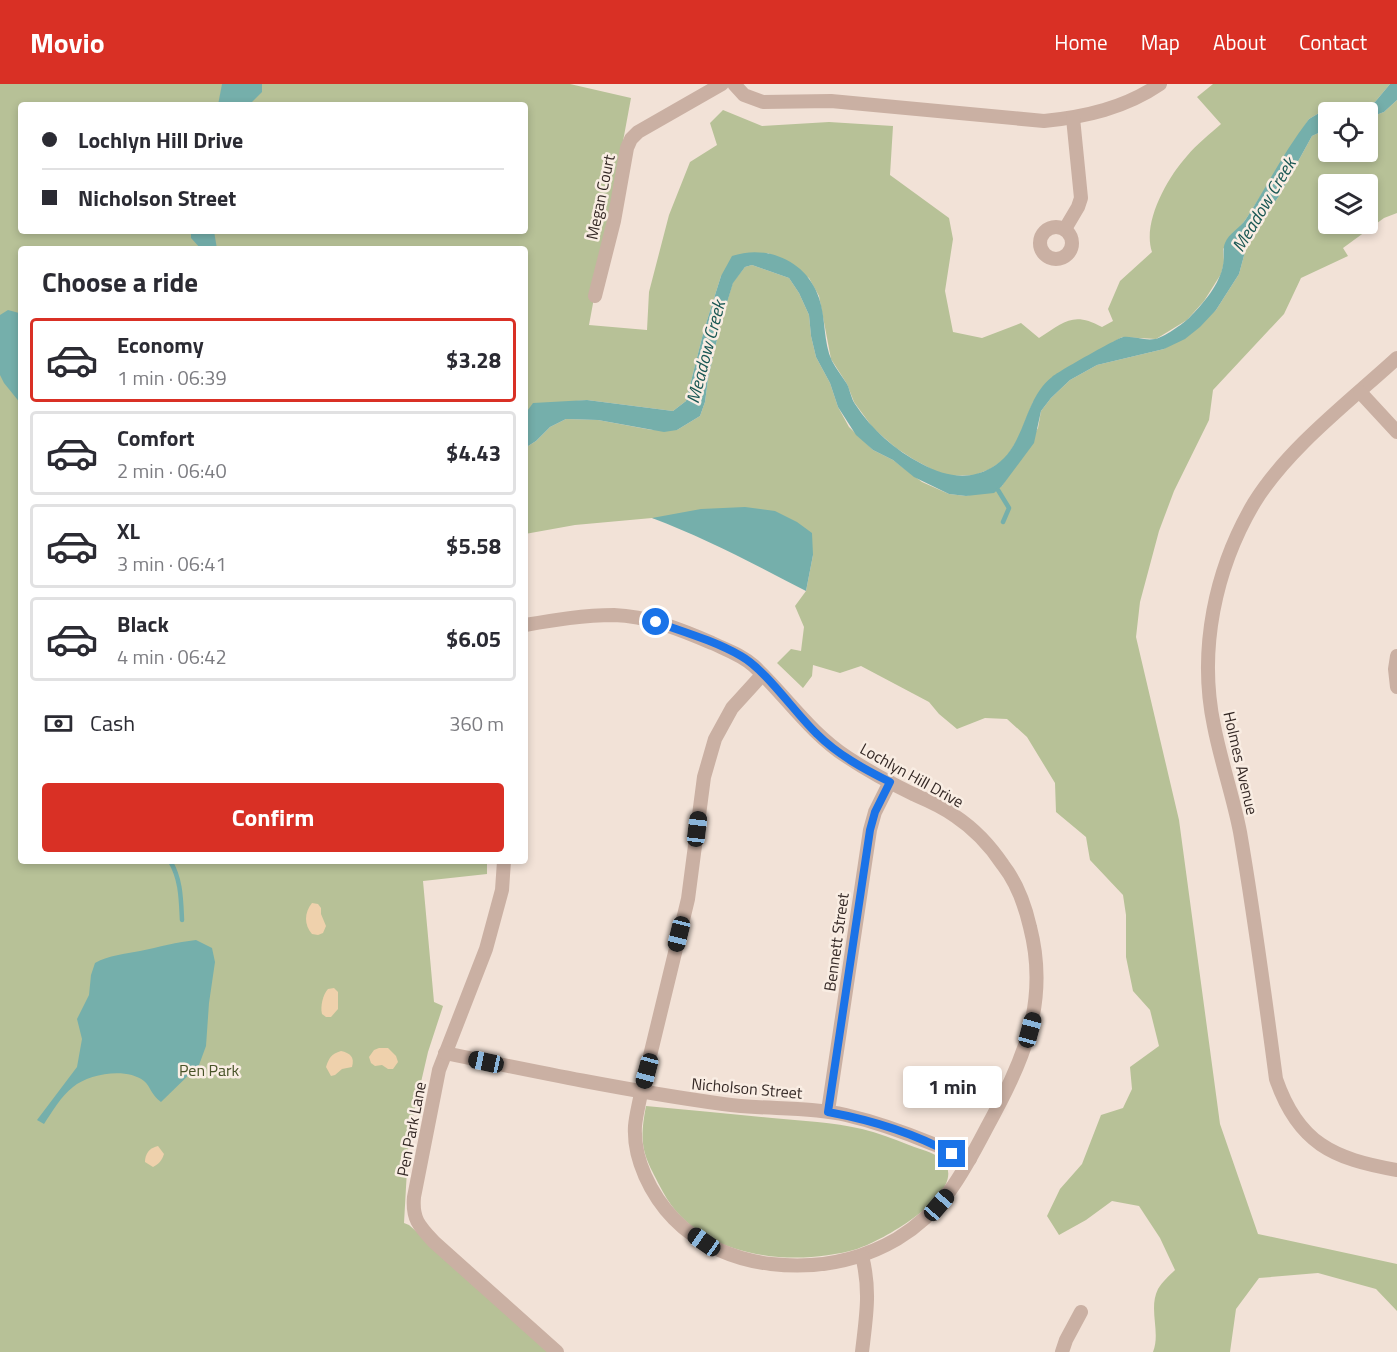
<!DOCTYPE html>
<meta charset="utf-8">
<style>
:root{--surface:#fff;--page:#f7f7f7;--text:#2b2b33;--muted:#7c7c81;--line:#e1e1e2;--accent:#d93025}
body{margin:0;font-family:"Titillium Web",sans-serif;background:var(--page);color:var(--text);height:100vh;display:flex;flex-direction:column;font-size:22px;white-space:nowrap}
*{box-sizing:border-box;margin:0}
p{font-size:20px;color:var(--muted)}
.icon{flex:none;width:33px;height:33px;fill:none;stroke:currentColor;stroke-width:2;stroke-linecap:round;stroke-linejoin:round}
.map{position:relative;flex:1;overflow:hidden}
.details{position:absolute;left:18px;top:162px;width:510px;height:618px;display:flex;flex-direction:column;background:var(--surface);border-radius:6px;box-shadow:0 3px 9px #0003}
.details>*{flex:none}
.top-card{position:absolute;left:18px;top:18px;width:510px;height:132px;border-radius:6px;box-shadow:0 3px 9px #0003;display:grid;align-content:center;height:132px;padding:0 24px;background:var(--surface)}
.fabs{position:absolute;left:1318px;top:18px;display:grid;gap:12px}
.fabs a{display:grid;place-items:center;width:60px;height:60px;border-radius:6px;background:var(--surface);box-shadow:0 3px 9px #0003;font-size:30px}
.end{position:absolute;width:27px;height:27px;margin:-14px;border:8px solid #1a73e8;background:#fff;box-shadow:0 0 0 3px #fff}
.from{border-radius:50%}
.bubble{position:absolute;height:42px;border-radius:6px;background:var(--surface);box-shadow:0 3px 9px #0003;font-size:20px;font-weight:700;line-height:42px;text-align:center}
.car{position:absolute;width:18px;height:36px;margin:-18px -9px;border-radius:8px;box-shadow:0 0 4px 2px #0007;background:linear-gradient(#222 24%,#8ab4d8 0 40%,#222 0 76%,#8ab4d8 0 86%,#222 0)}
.top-card b{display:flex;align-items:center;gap:21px;height:57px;font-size:22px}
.top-card b+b{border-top:2px solid var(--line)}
.top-card i{width:15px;height:15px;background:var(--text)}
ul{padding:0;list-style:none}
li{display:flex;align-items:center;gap:18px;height:84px;margin:0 12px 9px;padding:0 12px;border:3px solid var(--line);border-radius:6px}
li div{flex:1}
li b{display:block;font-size:22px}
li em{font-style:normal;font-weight:700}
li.selected{border-color:var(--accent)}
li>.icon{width:54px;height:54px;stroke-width:1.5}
h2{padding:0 24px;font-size:27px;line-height:72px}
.pay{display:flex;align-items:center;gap:15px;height:66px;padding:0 24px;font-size:22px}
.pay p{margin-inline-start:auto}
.button{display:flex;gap:12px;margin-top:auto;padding:12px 24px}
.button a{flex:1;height:69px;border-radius:6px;background:var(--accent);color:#fff;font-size:24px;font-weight:700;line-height:69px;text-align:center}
header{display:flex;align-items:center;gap:36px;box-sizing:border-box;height:84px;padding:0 30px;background:var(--accent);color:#fff}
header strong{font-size:28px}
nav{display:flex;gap:33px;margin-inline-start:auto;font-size:21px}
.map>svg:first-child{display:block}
.green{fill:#b7c197;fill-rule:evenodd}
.sand{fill:#efd1ac}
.water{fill:#75afab}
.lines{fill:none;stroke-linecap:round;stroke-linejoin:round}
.stream{stroke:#75afab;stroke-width:4.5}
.minor{stroke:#cab0a3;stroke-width:14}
.route{stroke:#1a73e8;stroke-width:8}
.labels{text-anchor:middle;stroke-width:5;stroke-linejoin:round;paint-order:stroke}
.street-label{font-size:16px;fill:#342825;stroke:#f9ede3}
.park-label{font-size:16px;fill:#485328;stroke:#f9ede3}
.water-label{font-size:18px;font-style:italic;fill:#1a5754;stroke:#f9ede3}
</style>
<header>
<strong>Movio</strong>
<nav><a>Home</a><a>Map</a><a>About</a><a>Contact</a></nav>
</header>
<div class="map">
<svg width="1397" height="1268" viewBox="0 0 1397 1268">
<rect width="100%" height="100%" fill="#f2e2d7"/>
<g class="green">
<path d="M0,0H570L631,14L589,241L647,246L649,208L669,131L690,78L717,61L710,39L723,26L762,42L829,38L893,42L890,91L949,134L953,155L945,207L953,248L982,254L1021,239L1039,254C1064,238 1073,227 1102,243L1113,237L1108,225L1120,197L1152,168C1142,139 1167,94 1187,72C1197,60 1210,50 1221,40L1197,13L1213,0H1390L1375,18L1364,22L1336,25L1319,29L1309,35L1246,135L1223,165L1224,178L1221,190L1204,217L1187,236L1156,255L1122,253L1102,265L1033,318L1018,355L1005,375L990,385L975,391L950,392L935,387L913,375L896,364L873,344L854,318L847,300L831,275L819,212L809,194L768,169L721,192L704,246L686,317L673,327L587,316L576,317L525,353V165H21V777H487V790L423,797L434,918L443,922L428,968L409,1050L404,1139L409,1141L552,1268H0ZM21,21H525V147H21Z"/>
<path d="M1397,16V129L1384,134L1343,164L1348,172L1301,194L1284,230L1213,306L1209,336L1174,407L1159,447L1140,518L1136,553L1179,736L1220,1040L1258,1150L1397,1180V1227L1376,1205L1318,1189L1259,1194L1236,1225L1230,1268H1153C1161,1248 1148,1225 1158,1205C1162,1198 1170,1191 1175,1186L1160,1154L1139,1122L1112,1117L1086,1136L1059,1151L1047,1132L1060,1105L1082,1080L1101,1031L1123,1024L1132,1005L1130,983L1159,962L1150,926L1133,907L1126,873V831L1123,811L1090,776L1086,753L1056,728L1055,699L1027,653L1007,635L985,634L957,645L939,630L929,618L861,582L840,589L813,581L812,592L803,604L777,579L791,565L801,567L804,543L795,522L806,507L813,471L652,434L575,441L525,450V364L536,357L550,343L566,335L598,336L652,346H677L700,332L705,318L708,295L721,238L733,198L745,183L752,181L789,194L799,209L809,231L811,252L816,273L830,299L838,323L849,343L873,366L893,376L922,398L949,410L966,412L1002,402L1038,344L1041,327L1051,314L1070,296L1097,281L1164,265L1216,226L1239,190L1248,157L1279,112L1312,52L1329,44V68H1368V34L1384,28ZM1329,100H1368V140H1329Z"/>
<path d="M646,1022C688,1026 730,1030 772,1034C802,1037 833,1038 862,1045C878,1049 894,1055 909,1061C919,1065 934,1068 942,1076C973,1106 881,1158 857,1165C792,1184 698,1174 663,1108C644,1072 638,1064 646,1022Z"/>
</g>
<g class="sand">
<path d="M312,819L318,820L321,824V830L326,842L323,849L318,851L312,850C304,841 304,829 312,819Z"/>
<path d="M334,904L338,908V925L331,933H326L322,930C320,923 323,910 328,905Z"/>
<polygon points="379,964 388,964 396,972 398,978 393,985 388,985 382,981 375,982 371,979 369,973 374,966"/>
<path d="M341,967C350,969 355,973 352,983L342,985L335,991L331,992L326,983C329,974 331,970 341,967Z"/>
<path d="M158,1062L164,1070C162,1076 159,1080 153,1083L145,1078C145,1070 149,1064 158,1062Z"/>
</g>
<g class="water">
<polygon points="222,0 262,0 262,8 249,21 218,21"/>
<path d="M1390,0H1397V16L1384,28L1368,34V28H1329V44L1312,52L1279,112L1248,157L1239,190L1216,226L1200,243L1185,255L1164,265L1097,281L1070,296L1051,314L1041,327L1034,359L1002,402L994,409L966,412L949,410L914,393L893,376L873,366L856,351L838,323L830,299L816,273L811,252L809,231L799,209L789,194L752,181L745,183L733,199L721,238L708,295L705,318L700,332L677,346L664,348L598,336L566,335L550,343L536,357L525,364V330L533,319L587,316L673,327L686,317L704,246L721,192L732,172C767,160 807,177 819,214C826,234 823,258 832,277C836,285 842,292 847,300C850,306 851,314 855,320C872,346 895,366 922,380C944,392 968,397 991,384C1027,364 1022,316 1052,293C1059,287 1118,254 1123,253C1134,252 1145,257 1155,255C1163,254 1184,239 1189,234C1203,220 1220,200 1223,181C1225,173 1222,166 1225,159C1229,149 1240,144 1246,135C1267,102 1285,66 1309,35L1319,29L1336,25L1364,22L1375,18Z"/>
<polygon points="191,147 214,147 217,165 201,165 191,154"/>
<polygon points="8,226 19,229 21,232 21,320 4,299 0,291 0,231"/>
<path d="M745,423L775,427L797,438L812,449L813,471L806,507C756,481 705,454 652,434L701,425Z"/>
<path d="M196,856L212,864L215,878L209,919L206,962L199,981L161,1018C151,1011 151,1003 144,997C126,983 89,990 73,1003C61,1012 52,1028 44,1040L37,1036L77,983L82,955L77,935L89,911L91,891L95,879C109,871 125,870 140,867C159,863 177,858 196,856Z"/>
</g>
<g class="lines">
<g class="stream">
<polyline points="998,406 1009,424 1003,438"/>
<path d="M170,777C181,795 181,815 182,836"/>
</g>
<g class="minor">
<path d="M734,0L744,11L763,18L831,17L1044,37C1085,33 1125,24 1160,0"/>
<circle cx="1056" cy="159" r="16"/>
<polyline points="1065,145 1078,123 1081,114 1073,34"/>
<polyline points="595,212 614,137 627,64 631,55 638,48 722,0"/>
<path d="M1397,274C1349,318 1288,364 1254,419C1215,485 1198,566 1214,642C1221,678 1233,712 1240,748C1254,829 1265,912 1276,995C1298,1059 1333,1075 1397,1086"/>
<polyline points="1360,308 1397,348"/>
<path d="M525,541C554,536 584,531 614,531C647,532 682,546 712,559C727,566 742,571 754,582C786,612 810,649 847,673C868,687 890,699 913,710C927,716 942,722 955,732C973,744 991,763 1003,781C1017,799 1025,821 1030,843C1050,920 1022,979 986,1045C962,1091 943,1127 897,1155C859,1177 815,1185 771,1180C736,1176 699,1161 674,1135C651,1111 633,1075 635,1042C636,1031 639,1020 641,1009L688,815L704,693L715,655L732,624L762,591"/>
<polyline points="1397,572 1395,585 1397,603"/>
<path d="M504,777L502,806L486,865L439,986L414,1113C412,1135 419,1142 434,1158L557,1268"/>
<path d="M445,969C537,988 629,1007 723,1020C764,1026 806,1022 846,1031C876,1038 904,1048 933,1060C946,1065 957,1072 970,1075"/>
<polyline points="828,1027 870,746 875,728 890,698"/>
<path d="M862,1172C871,1207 866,1233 862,1268"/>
<polyline points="1062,1268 1066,1256 1081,1228"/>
</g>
</g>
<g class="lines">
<path class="route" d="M656,538C684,548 715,557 741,572C766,586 795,629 817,650C838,671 864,685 890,698L875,728L870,746L828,1028C871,1036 914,1049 952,1070"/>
</g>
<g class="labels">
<g class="street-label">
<text transform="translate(600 113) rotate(-78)" y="6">Megan Court</text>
<text transform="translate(1241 679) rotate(77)" y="6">Holmes Avenue</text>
<text transform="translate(912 691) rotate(29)" y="6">Lochlyn Hill Drive</text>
<text transform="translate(836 858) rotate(-82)" y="6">Bennett Street</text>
<text transform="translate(747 1004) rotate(5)" y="6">Nicholson Street</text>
<text transform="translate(411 1045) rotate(-79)" y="6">Pen Park Lane</text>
</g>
<g class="park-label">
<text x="209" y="992">Pen Park</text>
</g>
<g class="water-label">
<text transform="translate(1264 121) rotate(-59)" y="6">Meadow Creek</text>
<text transform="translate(706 268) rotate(-75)" y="6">Meadow Creek</text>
</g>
</g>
</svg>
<div class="fabs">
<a><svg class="icon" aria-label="locate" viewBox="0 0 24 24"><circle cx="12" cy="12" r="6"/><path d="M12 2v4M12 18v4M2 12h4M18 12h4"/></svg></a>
<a><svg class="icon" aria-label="layers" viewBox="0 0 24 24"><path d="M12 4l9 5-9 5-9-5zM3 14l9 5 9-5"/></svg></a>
</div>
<i class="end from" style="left:656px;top:538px"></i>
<i class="end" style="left:952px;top:1070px"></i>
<div class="bubble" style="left:903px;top:982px;width:99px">1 min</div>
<i class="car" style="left:697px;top:745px;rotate:7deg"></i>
<i class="car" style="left:679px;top:850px;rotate:194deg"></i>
<i class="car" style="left:1030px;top:946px;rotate:15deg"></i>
<i class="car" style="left:486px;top:978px;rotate:282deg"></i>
<i class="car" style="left:647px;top:987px;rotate:195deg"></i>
<i class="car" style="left:939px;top:1121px;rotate:41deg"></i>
<i class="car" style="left:704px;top:1158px;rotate:305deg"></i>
<div class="top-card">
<b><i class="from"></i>Lochlyn Hill Drive</b>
<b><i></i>Nicholson Street</b>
</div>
<section class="details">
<h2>Choose a ride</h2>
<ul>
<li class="selected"><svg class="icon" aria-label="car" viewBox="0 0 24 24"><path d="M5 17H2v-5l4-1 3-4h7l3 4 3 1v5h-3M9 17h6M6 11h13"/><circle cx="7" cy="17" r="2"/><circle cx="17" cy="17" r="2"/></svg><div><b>Economy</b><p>1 min · 06:39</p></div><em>$3.28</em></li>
<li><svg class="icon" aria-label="car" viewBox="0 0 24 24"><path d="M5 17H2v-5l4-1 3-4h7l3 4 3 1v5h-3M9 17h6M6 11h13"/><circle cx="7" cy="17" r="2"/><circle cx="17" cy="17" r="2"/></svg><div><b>Comfort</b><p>2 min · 06:40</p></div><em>$4.43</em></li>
<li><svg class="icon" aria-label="car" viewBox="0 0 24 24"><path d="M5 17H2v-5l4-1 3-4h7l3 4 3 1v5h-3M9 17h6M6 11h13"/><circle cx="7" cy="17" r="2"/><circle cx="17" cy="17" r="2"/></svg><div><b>XL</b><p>3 min · 06:41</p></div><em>$5.58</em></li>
<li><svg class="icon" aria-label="car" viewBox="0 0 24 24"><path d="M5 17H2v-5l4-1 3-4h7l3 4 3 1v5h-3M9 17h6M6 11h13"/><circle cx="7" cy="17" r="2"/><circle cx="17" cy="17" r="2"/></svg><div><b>Black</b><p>4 min · 06:42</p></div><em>$6.05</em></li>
</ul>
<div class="pay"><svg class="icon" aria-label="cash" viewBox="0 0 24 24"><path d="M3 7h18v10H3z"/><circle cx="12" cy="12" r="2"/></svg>Cash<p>360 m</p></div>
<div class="button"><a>Confirm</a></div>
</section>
</div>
